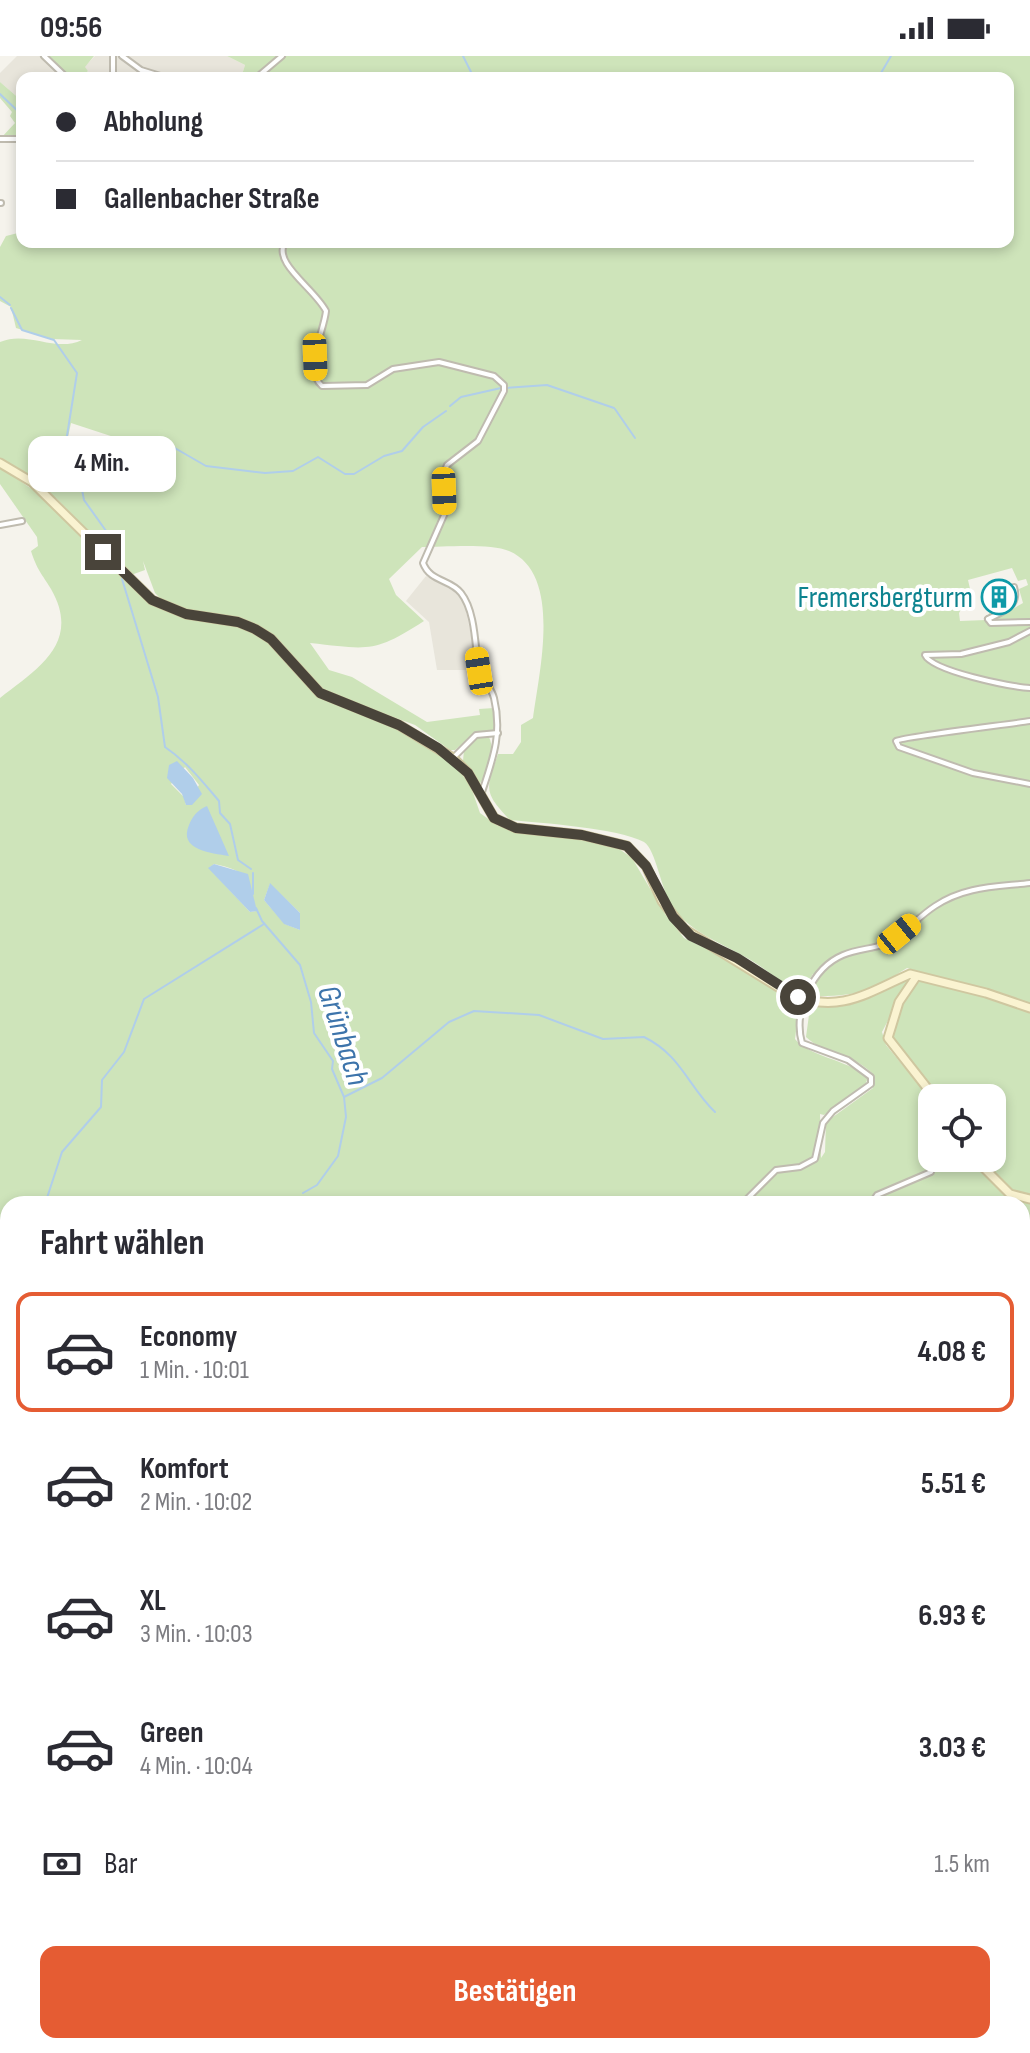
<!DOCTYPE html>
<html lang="de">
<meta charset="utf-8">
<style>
:root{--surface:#fff;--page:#f7f7f7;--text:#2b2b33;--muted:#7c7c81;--line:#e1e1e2;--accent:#e55c33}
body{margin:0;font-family:"Sofia Sans Condensed",sans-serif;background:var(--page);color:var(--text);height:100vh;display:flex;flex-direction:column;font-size:30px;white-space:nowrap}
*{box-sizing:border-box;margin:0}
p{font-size:26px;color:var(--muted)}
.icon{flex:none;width:44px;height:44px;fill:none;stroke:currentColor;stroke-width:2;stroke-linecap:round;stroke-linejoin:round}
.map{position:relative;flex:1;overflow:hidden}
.side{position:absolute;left:0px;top:1140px;width:1030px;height:858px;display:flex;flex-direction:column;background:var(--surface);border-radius:24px 24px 0 0;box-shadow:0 4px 12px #0003}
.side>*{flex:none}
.hud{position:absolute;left:16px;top:16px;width:998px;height:176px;border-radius:16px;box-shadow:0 4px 12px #0003;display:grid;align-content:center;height:176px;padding:0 40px;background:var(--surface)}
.controls{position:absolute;left:918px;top:1028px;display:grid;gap:16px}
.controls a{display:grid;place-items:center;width:88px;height:88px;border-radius:16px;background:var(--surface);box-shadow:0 4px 12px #0003;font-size:40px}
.end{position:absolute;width:36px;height:36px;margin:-18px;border:10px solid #49443a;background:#fff;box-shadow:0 0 0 4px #fff}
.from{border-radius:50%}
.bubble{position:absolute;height:56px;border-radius:16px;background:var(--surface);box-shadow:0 4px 12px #0003;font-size:26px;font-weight:700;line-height:56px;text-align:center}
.car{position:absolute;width:24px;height:48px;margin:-24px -12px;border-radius:10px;box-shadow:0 0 6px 2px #0007;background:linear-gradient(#f5c518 24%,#345 0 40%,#f5c518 0 76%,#345 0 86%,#f5c518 0)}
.hud b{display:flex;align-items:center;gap:28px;height:76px;font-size:30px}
.hud b+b{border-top:2px solid var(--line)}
.hud i{width:20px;height:20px;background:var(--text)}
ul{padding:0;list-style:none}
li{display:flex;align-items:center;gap:24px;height:120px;margin:0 16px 12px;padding:0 24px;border:4px solid transparent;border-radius:16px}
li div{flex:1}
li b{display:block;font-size:30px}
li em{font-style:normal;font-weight:700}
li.selected{border-color:var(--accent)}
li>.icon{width:72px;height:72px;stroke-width:1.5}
h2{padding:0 40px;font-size:36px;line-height:96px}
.pay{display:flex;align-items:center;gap:20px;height:88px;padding:0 40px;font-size:30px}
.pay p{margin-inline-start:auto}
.action{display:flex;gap:16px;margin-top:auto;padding:16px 40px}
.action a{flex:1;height:92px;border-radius:16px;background:var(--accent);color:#fff;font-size:32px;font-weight:700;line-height:92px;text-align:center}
.status{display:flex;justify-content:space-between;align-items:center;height:56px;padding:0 40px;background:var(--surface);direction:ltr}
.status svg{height:22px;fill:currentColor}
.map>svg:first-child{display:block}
.residential{fill:#e8e5db}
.green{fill:#cee4ba;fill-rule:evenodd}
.water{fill:#b0ceea}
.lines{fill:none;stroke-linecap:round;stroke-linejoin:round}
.stream{stroke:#b0ceea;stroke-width:2}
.street-casing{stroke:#bfbbaf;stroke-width:8}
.secondary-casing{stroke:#cfc7a0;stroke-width:11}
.street{stroke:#fff;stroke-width:4}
.secondary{stroke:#faf3d1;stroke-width:7}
.route{stroke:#49443a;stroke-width:10}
.labels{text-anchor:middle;stroke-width:8;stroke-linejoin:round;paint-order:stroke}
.culture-label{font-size:30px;fill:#0d838f;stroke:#fff;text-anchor:end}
.water-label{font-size:32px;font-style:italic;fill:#3d74ab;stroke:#fff}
</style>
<div class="status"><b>09:56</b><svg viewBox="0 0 49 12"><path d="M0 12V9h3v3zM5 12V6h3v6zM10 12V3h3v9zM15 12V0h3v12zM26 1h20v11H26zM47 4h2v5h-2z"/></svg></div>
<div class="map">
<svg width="1030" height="1997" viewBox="0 0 1030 1997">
<rect width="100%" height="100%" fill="#f5f3ec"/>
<g class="residential">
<polygon points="17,0 42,0 65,22 22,22 22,45 0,26 0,17"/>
<polygon points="95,0 227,0 245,9 241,22 81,22 88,15 84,11"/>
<polygon points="426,520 463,540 478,614 437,614 429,566 406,545"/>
</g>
<g class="green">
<polygon points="46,0 111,0 94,0 85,11 88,15 81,22 68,22"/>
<path d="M227,0H1030V1997H0V642C37,613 82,587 51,533C42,518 37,514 31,495L38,490L37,481L0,428V411L49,445L158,550L176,558L237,568L254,575L269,585L317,639L397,670L453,705L471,731L480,757L498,770L563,778L615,790L632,802L665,858L684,882L742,910L796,946L799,952L795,983C808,1000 845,1003 868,1021L865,1030L824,1059L820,1058L821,1102L825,1096L826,1066L873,1032V1018C848,994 826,1000 806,981L809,959L815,950L850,949L910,922L882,976L886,989L932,1045V1102H992V1042H937L891,981L904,942L922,923L917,915L907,912C873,933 861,940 820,940L813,932L817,921L813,918L800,938C783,927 767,914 749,903C723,888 692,877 673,852C661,835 656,793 644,786C618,772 541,767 510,764C483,736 486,733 498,698H513L521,686V669L533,662C539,616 563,518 509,495C491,487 443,491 422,491L389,523L396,539L424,565C373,598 368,593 310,587L329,614L352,621L427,666L480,659L479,653L494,652L497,670L494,674L476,676L455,694H450L415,669L320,634L282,589L261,573L167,549L155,537L143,505L145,514L131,519L57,443L0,403V286C28,274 55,297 82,284L52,283L16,272L11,251L0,245V191L6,180L22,176V186H1008V22H241L245,9ZM71,367L123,384H124L117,395L100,396L80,387L67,386ZM1012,512L1018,525L1026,523L1028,529L1019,533L1023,547L1004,558L992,551L986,564L960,565L959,557L971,537L968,524ZM185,711L199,729L186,749L184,741L171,728ZM214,808C247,814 250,824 256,855L250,856L209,812ZM270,828L300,857V874L285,868L264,844ZM294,1146L1022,1148V1990H8V1148Z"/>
<polygon points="0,26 22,45 22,83 1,82 15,67 10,60 12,56 0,42"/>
<path d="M477,681H489C496,697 488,716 479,729L463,705L464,694Z"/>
</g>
<g class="water">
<polygon points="177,705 193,722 202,738 192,749 186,749 182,738 167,722 169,709"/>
<path d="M207,750L229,800C211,797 178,794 189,769C193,759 198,754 207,750Z"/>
<polygon points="214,808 248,818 257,855 250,856 208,812"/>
<polygon points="270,827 300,857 300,874 284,868 264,844"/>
</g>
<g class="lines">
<g class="stream">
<polyline points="463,0 474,22"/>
<polyline points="878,22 891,0"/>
<polyline points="0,38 22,59"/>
<polyline points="0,241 10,249"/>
<polyline points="11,252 22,274 54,284 77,317 66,386 78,413 84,444 109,479 119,506"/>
<polyline points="506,332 547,329 614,352"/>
<polyline points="450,350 461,341 501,332"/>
<polyline points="615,353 635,382"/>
<polyline points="66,386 106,396 173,391 206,410 265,417 293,415 318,401 345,418 354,418 384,400 402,395 423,371 446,355"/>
<path d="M122,523L158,641L165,691C187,706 202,725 219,745L220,757L230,768L238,804L251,813"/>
<polyline points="253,817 253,838"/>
<polyline points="256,852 262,865 300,909 311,946 314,977 333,1005 332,1013 344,1041 346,1061 338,1100 317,1129 303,1137"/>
<path d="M344,1041L382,1022L449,966L474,955L539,959L603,983L644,981C681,999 688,1030 715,1056"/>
<polyline points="45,1148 62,1096 101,1051 102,1024 124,996 144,943 264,868"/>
<polyline points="290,1148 298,1141"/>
<polyline points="1022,1194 1030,1192"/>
<polyline points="786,1990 806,1997"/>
<polyline points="954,1990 955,1997"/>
</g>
<g class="street-casing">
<g id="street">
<polyline points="44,0 67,22"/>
<polyline points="122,0 141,14 167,22"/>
<polyline points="113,22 113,0"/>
<polyline points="256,22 282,0"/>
<polyline points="0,83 22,83"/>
<polyline points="0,147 1,147"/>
<path d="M285,186C272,207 314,232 326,255C324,276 303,314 322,330L367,329L393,313L439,306L494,320L504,329V335L478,385L447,409L444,417L445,457L423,507C430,526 450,523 461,537C475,555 475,587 478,609C480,621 491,630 494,642C503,679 492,705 481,739"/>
<polyline points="0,469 22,465"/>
<path d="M988,563C1003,556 1020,550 1014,531L988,540"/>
<polyline points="988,563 991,567 1030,566"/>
<path d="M1030,575L1009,586L961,598L925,599C932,615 1011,631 1030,632"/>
<path d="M1030,665C1012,668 901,681 896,685L899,691L973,717L1030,728"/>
<polyline points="454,701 476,679 498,677"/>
<path d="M742,1148L776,1114L800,1111L815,1103L823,1067L833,1055L871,1028V1021L848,1004L802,987C793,955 812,912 843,899C857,893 872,893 885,888C903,879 918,861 935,850C965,830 996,831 1030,827"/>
<polyline points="871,1148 877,1139 931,1116 934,1102"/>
</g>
</g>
<g class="secondary-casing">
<g id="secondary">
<path d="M0,407L32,426L152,544L186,558L238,566L255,573L271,583L320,637L399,669L453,702L468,717L494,762L516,772L582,779L627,790L646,810L662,845L684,873L791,939C840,958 867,937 910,918L986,937L1030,952"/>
<polyline points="916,921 899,946 888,982 935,1042"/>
<polyline points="974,1102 1010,1138 1030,1143"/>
</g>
</g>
<use href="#street" class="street"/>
<use href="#secondary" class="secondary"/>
</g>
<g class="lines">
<polyline class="route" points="103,496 152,544 186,558 238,566 255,573 271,583 320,637 399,669 438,692 468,717 494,762 516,772 582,779 627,790 646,810 673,861 691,880 737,902 798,941"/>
</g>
<defs>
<g id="building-ring" transform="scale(1.8)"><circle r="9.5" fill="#fff" stroke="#0f9aa8" stroke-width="1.5"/><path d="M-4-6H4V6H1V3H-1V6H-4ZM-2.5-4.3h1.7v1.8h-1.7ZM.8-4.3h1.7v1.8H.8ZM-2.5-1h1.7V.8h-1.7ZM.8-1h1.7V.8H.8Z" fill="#0f9aa8"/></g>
</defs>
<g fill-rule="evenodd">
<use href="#building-ring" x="999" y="541"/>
</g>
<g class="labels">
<g class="culture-label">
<text x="973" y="551">Fremersbergturm</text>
</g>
<g class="water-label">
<text transform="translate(344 979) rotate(72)" y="11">Grünbach</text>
</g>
</g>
</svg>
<div class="controls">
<a><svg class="icon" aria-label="locate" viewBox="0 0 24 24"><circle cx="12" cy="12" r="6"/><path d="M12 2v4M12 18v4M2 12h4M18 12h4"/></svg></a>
</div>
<i class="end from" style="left:798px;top:941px"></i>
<i class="end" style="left:103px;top:496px"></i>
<div class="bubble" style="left:28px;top:380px;width:148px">4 Min.</div>
<i class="car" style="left:315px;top:301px;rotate:178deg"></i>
<i class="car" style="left:444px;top:435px;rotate:178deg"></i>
<i class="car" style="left:479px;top:615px;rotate:351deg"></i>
<i class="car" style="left:899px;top:878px;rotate:51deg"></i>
<div class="hud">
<b><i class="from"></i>Abholung</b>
<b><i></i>Gallenbacher Straße</b>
</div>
<section class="side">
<h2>Fahrt wählen</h2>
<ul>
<li class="selected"><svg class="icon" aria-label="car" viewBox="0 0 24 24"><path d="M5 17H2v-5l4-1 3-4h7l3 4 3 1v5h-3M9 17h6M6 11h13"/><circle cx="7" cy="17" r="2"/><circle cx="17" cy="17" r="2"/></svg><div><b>Economy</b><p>1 Min. · 10:01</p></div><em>4.08 €</em></li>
<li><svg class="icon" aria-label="car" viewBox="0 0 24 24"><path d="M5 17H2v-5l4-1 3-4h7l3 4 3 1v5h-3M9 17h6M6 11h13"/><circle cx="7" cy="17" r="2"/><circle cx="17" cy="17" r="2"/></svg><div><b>Komfort</b><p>2 Min. · 10:02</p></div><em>5.51 €</em></li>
<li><svg class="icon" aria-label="car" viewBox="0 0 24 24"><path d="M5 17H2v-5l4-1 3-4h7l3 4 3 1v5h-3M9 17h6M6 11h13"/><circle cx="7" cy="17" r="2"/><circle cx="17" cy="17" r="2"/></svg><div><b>XL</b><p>3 Min. · 10:03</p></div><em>6.93 €</em></li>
<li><svg class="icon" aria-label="car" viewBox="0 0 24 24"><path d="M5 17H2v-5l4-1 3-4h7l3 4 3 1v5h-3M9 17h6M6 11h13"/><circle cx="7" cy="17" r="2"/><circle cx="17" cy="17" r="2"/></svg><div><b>Green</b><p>4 Min. · 10:04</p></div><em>3.03 €</em></li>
</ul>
<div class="pay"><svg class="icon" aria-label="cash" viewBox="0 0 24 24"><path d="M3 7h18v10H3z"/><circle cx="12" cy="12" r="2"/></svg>Bar<p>1.5 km</p></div>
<div class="action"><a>Bestätigen</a></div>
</section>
</div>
